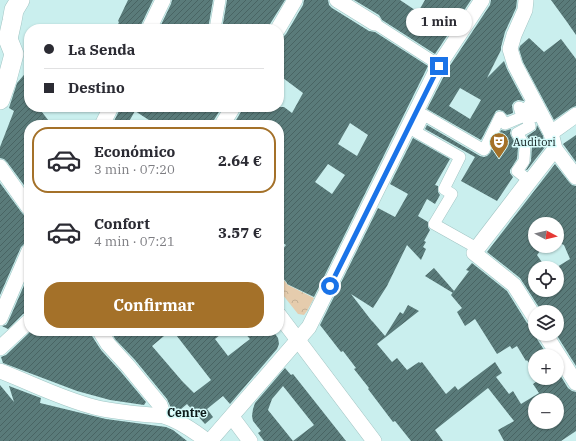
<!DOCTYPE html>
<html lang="es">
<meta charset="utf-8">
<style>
:root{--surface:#fff;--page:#f7f7f7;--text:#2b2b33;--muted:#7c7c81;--line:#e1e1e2;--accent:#a47129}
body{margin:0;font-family:"IBM Plex Serif",serif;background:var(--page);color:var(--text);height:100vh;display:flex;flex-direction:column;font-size:15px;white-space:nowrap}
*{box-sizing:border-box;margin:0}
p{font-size:13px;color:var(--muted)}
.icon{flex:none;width:22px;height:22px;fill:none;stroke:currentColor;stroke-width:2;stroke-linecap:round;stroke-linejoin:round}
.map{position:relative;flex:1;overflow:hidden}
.sheet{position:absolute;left:24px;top:120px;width:260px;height:216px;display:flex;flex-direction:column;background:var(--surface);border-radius:16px;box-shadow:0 1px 3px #0004}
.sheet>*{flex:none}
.hud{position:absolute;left:24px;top:24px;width:260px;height:88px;border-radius:16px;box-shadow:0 1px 3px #0004;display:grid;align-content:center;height:88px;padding:0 20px;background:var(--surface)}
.needle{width:26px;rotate:97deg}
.controls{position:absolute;left:528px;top:217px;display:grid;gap:8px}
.controls a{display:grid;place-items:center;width:36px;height:36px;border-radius:50%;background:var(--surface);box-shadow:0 1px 3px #0004;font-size:20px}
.end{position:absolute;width:18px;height:18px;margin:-9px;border:5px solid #1a73e8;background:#fff;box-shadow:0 0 0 2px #fff}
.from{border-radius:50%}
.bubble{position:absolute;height:28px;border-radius:14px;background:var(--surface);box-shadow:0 1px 3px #0004;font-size:13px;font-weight:700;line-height:28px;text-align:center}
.hud b{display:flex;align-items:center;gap:14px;height:38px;font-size:15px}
.hud b+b{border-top:1px solid var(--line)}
.hud i{width:10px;height:10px;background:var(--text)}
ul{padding:7px 0 0;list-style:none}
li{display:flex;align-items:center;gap:12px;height:66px;margin:0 8px 6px;padding:0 12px;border:2px solid transparent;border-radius:16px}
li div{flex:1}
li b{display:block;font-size:15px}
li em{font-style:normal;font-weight:700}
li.current{border-color:var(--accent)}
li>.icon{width:36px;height:36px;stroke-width:1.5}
.button{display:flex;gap:8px;margin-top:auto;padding:8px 20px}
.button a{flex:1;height:46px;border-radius:16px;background:var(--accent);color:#fff;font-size:16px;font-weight:700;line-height:46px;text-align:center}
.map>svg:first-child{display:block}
.park{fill:url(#park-crowns)}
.building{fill:url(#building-hatch);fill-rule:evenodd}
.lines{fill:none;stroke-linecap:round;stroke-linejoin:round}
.pedestrian-casing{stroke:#a2c5c4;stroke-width:12}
.minor-casing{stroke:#a2c5c4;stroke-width:16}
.tertiary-casing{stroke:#a2c5c4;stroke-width:20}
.pedestrian{stroke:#fff;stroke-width:11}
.minor{stroke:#fff;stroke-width:15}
.tertiary{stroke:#fff;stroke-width:19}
.route{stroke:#1a73e8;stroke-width:5}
.labels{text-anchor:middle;stroke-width:3;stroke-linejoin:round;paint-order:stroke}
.poi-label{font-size:11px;fill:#0d1a1a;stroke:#d7fcfb;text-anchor:start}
.neighbourhood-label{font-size:12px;font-weight:bold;fill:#0d1a1a;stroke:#d7fcfb}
</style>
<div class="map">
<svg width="576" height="441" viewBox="0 0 576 441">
<defs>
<pattern id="park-crowns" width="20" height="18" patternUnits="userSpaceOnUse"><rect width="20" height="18" fill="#e5ccad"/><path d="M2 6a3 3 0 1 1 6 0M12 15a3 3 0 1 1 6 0" fill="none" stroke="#c3af94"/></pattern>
<pattern id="building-hatch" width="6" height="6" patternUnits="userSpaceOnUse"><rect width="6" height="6" fill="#5a7b7a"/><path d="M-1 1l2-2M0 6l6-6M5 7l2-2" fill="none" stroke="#496463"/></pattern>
</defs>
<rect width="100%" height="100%" fill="#caefee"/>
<polygon class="park" points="279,274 288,285 314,298 307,311 304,315 298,314 279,290"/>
<g class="building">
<polygon points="128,0 153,0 141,25 140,29 116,29 119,22 118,21"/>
<polygon points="172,0 213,0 208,29 159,29 171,4"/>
<polygon points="227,0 285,0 270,24 269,29 222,29"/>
<path d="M304,0H328L329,5L332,8L369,31L375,32L428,66L314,297L287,284V283L279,273V254L286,245L279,240V125H233L241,112L242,107H284L292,113L303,93L279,75V38L283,37L286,34L303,5ZM350,123L368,135L357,156L338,144ZM328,164L345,175L332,194L315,182Z"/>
<polygon points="354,0 400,0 418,12 425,0 471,0 435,54 382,20 379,15"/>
<path d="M491,0H517L516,8L505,32L501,47V50L487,78L504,61L507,69L524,101L518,100L514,102L512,105L513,113L507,115L503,111L499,110L496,111L481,140L427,109L447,70L490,5ZM460,88L481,100L470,119L449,106Z"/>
<polygon points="551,0 576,0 576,35 567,22"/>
<polygon points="529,38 544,52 561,39 576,59 576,106 571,108 554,120 523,62 519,49 520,46"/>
<polygon points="29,69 29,107 38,107 52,125 29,125 29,192 7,162 4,159 0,158 0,147 14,111 9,108 17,83"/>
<polygon points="120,107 222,107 214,120 213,125 150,125 152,122 135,111 127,125 112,125 119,111"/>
<polygon points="427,125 480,156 484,157 487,156 490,153 501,130 505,131 511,129 510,133 511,136 518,148 517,159 510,170 510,173 513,177 497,201 461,181 475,157 425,129"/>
<polygon points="537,125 543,136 545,147 527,170 526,170 531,161 532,146 531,142 527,136 536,130"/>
<polygon points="576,135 576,162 563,144"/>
<path d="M413,138L450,159L435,185L438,186V192L440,195L435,204L427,199L418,216L428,222V227L430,230L424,241L426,242L423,247L426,249L421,260L407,245L387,286L373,308L351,294L371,320L373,322L385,336L400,312L403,314L408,305L419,311L377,344L392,362L397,358L407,370L419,362L420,363L422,362L446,394L455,386L458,390L495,362L502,373L496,377L509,394L513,391L521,404L539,393L533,384L542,378H557V370L568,388L572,391L576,392V431L561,441H504L498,430L514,421L488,388L435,430L443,441H411L395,421L393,422L368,389L369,388L354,369L356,368L343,351L341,352L320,325L378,208L395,217L408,194L390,184ZM535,400H557V422H535Z"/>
<path d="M555,164L569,182L572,185L576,186V366L556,334H557V312H542L520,278L487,252ZM535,224H557V242L564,245L570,259L557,267V290H535V268H546L537,255L544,246H535Z"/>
<polygon points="0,183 22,213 25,216 29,217 29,242 24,244 21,247 0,295"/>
<polygon points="472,263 507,291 527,323 532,326 535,331 535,334 536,334 537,339 548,356 535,356 535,372 527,360 526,361 517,346 512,349 510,346 497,354 475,319 465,326 457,312 462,308 451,295 469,271 466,270"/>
<polygon points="434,268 454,291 453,293 425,276"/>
<polygon points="29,274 29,312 23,314 8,329 2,326 6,325 8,322"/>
<polygon points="31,331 91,331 92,336 101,350 121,372 146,402 144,405 110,400 77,391 3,363 1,357 6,355"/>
<polygon points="111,331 170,331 152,346 182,381 194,393 211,380 173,331 225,331 215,339 228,356 250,339 243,331 273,331 278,338 279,344 277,349 230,404 223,396 207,409 213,417 205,424 187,404 181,409 171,408 167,399 135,360 115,339"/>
<polygon points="285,368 291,375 293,374 346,441 293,441 314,425 283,386 272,399 268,410 293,441 264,441 258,433 261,431 253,421 252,416 253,409 255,403"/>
<polygon points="0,385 14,402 9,386 41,398 40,403 106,419 166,427 173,430 187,441 0,441"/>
</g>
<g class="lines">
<g class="pedestrian-casing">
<g id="pedestrian">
<polyline points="374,23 439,65"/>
<polyline points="215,29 220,0"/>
<polygon points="529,105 534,117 530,116 529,116 528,121 530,126 517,133 525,146 524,161 517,171 527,179 475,247 434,224 452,194 444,189 460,157 416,132 424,115 484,150 500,117 505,124 522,117 519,107 525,110 527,109"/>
</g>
</g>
<g class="minor-casing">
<g id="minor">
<polyline points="337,0 374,23"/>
<polyline points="526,0 525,10 514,35 510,49 515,65 551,133 555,149 576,177"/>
<polyline points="149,29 163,0"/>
<polyline points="278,29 295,0"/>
<polyline points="102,125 111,107"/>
<polyline points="222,125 233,107"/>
<polyline points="551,133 576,115"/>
<polyline points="0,167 29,208"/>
<polyline points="279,315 374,441"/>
<polyline points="0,318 29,251"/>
<polyline points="535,318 514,285 474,253 555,149"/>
<polyline points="100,331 108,344 128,366 160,405 164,416"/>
<polyline points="545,334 576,383"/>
<polyline points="0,348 29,321"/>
<path d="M0,371C31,383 62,399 94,407C117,413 141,414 164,416C180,421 194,431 207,441"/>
<polyline points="232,417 250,441"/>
<polyline points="210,441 309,327 439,65 482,0"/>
</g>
</g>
<g class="tertiary-casing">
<polyline id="tertiary" points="0,100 7,80 14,54 8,39 12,21 14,10 20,0"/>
</g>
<use href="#pedestrian" class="pedestrian"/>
<use href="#minor" class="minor"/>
<use href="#tertiary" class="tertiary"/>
</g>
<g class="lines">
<polyline class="route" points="330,286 439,66"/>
</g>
<defs>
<g id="theatre-pin" transform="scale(1)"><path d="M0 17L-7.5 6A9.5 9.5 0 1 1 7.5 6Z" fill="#a47129" stroke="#d7fcfb"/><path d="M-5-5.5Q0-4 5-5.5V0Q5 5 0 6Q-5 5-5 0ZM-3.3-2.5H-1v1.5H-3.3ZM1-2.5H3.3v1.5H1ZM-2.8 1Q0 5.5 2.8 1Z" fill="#fff"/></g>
</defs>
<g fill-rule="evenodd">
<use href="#theatre-pin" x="499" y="142"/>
</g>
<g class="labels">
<g class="poi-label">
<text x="513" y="146">Auditori</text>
</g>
<g class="neighbourhood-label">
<text x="187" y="417">Centre</text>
</g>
</g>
</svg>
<div class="controls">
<a><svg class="needle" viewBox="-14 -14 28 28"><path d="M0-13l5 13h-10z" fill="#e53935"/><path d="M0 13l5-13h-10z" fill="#7c7c81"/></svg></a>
<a><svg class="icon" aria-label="locate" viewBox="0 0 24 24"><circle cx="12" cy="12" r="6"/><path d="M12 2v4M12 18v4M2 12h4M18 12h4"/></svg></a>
<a><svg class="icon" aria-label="layers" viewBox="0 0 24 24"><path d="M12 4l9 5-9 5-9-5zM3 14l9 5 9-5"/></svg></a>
<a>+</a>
<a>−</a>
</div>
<i class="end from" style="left:330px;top:286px"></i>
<i class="end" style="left:439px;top:66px"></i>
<div class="bubble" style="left:406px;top:8px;width:66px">1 min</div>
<div class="hud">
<b><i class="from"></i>La Senda</b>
<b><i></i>Destino</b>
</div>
<section class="sheet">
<ul>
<li class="current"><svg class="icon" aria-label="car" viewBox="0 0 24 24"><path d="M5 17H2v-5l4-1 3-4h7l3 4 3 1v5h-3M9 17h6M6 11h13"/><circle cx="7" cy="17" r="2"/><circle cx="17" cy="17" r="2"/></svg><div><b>Económico</b><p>3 min · 07:20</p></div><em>2.64 €</em></li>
<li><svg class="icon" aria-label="car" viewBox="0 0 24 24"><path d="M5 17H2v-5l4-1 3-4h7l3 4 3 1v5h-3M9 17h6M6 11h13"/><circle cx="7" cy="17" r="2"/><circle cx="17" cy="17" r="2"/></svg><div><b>Confort</b><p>4 min · 07:21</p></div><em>3.57 €</em></li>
</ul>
<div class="button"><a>Confirmar</a></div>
</section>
</div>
